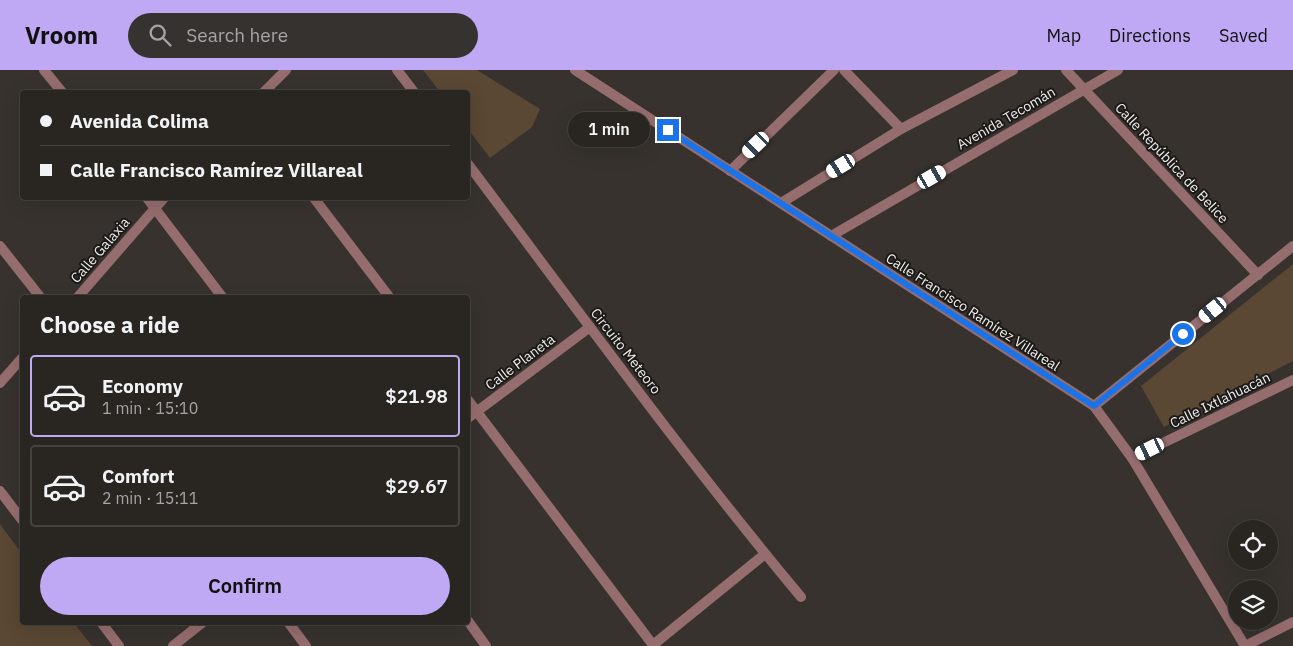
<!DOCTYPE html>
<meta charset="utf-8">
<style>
:root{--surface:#292622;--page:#35322f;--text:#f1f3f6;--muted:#a5a5a5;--line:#454340;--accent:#bfa8f4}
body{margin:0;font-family:"IBM Plex Sans",sans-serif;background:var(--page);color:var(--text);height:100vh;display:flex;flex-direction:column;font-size:19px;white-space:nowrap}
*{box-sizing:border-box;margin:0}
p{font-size:16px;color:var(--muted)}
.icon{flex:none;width:28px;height:28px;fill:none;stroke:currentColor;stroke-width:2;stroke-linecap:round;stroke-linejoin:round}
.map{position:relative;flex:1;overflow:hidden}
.side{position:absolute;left:20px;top:225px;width:450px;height:330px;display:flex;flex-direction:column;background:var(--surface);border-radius:5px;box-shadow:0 5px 20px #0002,0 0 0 1px var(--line)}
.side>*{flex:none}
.top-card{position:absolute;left:20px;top:20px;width:450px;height:110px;border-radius:5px;box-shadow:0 5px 20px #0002,0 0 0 1px var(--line);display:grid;align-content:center;height:110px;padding:0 20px;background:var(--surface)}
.buttons{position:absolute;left:1228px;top:450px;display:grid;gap:10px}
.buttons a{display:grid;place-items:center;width:50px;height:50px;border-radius:50%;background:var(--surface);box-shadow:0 5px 20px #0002,0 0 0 1px var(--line);font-size:25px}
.end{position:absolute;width:22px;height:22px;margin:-11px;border:6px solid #1a73e8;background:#fff;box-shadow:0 0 0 2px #fff}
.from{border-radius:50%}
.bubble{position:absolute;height:35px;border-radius:18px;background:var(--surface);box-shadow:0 5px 20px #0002,0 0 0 1px var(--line);font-size:16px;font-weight:600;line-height:35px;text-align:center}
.car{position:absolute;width:15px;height:30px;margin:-15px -8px;border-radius:6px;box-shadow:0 0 4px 1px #0007;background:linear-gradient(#fff 24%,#345 0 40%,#fff 0 76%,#345 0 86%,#fff 0)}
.top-card b{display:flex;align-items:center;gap:18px;height:48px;font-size:19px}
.top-card b+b{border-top:1px solid var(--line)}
.top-card i{width:12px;height:12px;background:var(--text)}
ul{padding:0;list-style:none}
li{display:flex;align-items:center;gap:15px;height:82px;margin:0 10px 8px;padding:0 10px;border:2px solid var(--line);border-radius:5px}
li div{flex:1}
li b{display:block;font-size:19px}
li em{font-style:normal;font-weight:600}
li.selected{border-color:var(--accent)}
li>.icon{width:45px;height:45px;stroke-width:1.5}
h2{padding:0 20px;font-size:22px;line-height:60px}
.primary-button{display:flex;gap:10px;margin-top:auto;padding:10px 20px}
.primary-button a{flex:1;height:58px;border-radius:30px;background:var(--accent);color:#111;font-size:20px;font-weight:600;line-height:58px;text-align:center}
header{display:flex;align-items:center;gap:30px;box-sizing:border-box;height:70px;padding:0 25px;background:var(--accent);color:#111}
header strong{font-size:24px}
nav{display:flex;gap:28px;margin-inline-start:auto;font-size:18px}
.search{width:350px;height:45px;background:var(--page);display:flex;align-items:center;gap:12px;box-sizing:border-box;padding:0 18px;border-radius:28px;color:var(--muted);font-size:19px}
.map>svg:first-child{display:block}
.green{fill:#5a4734}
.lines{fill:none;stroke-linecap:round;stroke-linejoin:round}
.street{stroke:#966d6e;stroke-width:10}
.route{stroke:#1a73e8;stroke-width:6}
.labels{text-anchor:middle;stroke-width:4;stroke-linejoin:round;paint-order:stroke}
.street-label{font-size:14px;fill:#f0edea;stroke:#1c1a18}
</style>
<header>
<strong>Vroom</strong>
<div class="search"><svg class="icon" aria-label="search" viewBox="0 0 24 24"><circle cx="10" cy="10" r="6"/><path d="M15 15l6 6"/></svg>Search here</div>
<nav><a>Map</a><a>Directions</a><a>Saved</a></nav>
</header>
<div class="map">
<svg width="1293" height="576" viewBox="0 0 1293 576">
<rect width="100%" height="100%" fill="#37322e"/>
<g class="green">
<polygon points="423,0 477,0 540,39 532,57 490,88 468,59 468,22 440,22"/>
<polygon points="1293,194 1293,291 1164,357 1141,316"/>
<polygon points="0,454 22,484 22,552 74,553 92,576 0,576"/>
</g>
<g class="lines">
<g class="street">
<polyline points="44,0 62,22"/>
<polyline points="397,0 414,22"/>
<polyline points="575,0 1094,336 1132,388 1245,576"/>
<polyline points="844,0 901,59"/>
<polyline points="1066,0 1258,205"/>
<polyline points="264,22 286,0"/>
<path d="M468,94C577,239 684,387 801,527"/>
<polyline points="730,101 834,0"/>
<polyline points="147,128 223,228"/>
<polyline points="314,128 390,228"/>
<polyline points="781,133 901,59 1013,0"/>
<polyline points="831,166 1118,0"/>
<polyline points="0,176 41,228"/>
<polyline points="77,228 164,128"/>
<polyline points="0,313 22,288"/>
<polyline points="468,330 653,575 765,484"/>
<polyline points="1094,336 1293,176"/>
<polyline points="468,348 590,257"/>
<polyline points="1132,388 1293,310"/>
<polyline points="0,421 22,450"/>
<polyline points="468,551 486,576"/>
<polyline points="101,552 119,576"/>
<polyline points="288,552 306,576"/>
<polyline points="173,576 203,552"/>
<polyline points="1245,576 1293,552"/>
</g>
</g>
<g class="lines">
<polyline class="route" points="668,60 1094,336 1183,264"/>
</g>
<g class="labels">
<g class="street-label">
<text transform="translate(1006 48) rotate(-30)" y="5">Avenida Tecomán</text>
<text transform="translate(1172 93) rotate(47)" y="5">Calle República de Belice</text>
<text transform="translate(100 180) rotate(-49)" y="5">Calle Galaxia</text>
<text transform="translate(973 242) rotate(33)" y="5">Calle Francisco Ramírez Villareal</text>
<text transform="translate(626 281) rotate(52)" y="5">Circuito Meteoro</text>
<text transform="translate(520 292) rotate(-37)" y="5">Calle Planeta</text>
<text transform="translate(1220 330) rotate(-26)" y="5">Calle Ixtlahuacán</text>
</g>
</g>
</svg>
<div class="buttons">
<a><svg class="icon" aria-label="locate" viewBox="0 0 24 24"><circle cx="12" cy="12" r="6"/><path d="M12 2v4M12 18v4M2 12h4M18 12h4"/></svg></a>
<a><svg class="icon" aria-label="layers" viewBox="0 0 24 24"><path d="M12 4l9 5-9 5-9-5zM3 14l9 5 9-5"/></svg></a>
</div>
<i class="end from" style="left:1183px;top:264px"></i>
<i class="end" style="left:668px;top:60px"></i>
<div class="bubble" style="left:568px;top:42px;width:82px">1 min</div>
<i class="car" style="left:756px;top:75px;rotate:226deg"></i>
<i class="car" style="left:841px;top:96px;rotate:239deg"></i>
<i class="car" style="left:932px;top:107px;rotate:60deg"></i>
<i class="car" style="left:1213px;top:240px;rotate:231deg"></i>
<i class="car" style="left:1150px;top:379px;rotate:244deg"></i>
<div class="top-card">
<b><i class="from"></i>Avenida Colima</b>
<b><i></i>Calle Francisco Ramírez Villareal</b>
</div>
<section class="side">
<h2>Choose a ride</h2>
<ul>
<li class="selected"><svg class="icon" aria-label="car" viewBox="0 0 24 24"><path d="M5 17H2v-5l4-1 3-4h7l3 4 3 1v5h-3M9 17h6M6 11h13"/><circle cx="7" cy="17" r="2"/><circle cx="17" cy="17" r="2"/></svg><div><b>Economy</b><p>1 min · 15:10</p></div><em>$21.98</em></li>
<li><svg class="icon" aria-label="car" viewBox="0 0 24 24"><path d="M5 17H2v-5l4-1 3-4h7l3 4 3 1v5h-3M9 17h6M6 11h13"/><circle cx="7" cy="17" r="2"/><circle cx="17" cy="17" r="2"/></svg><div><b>Comfort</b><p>2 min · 15:11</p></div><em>$29.67</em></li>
</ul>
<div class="primary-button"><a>Confirm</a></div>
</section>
</div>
